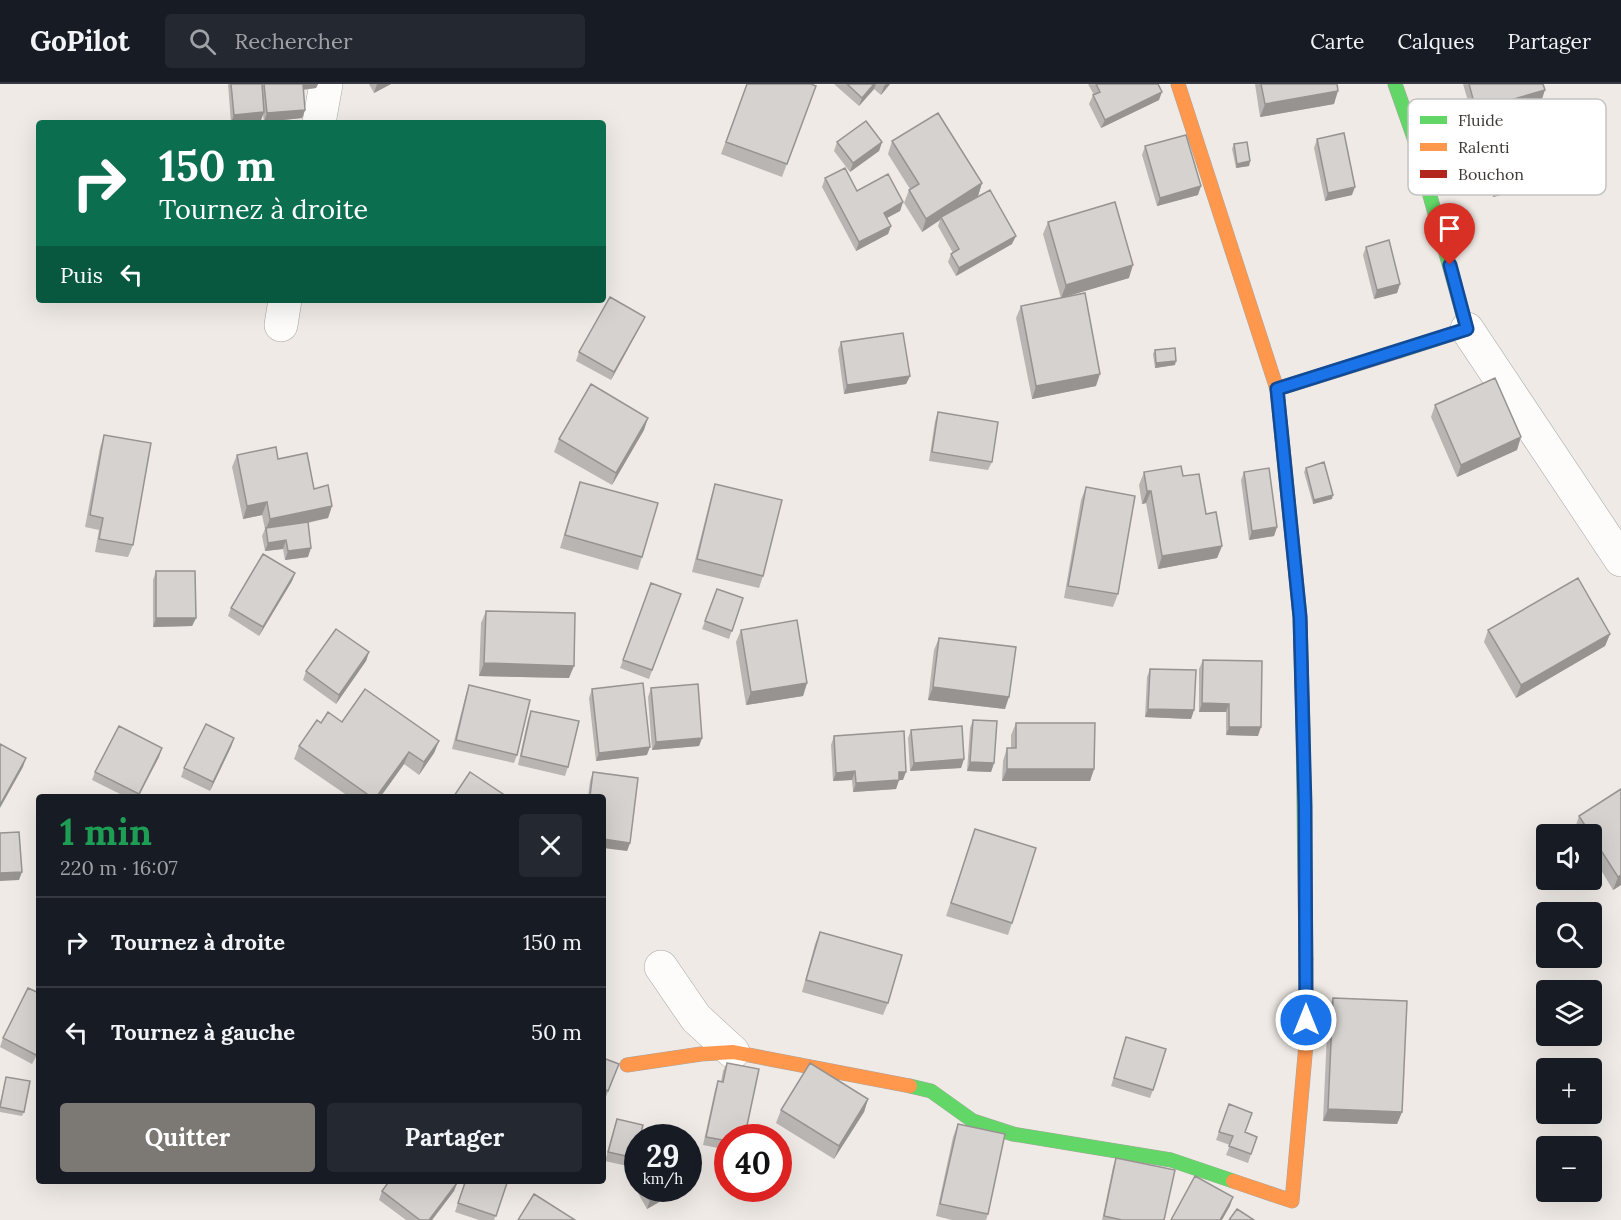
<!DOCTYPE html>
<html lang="fr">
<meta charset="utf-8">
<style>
body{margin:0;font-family:Lora,serif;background:#242831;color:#f1f3f6;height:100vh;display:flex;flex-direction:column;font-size:22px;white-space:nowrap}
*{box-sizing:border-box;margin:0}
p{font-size:20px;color:#9ea1a6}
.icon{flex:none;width:33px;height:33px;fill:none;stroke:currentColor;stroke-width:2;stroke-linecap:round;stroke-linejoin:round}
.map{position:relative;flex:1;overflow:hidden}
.drawer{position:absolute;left:36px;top:710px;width:570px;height:390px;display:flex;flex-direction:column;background:#171b24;border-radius:6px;box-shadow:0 6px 24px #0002}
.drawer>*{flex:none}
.hud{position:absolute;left:36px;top:36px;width:570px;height:183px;border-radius:6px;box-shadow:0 6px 24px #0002;background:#0b6e4f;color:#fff;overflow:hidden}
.buttons{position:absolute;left:1536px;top:740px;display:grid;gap:12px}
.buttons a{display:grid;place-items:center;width:66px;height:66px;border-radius:6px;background:#171b24;box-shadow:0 6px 24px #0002;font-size:30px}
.speed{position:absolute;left:624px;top:1040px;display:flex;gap:12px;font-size:30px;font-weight:700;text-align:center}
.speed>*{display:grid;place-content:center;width:78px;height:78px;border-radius:50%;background:#171b24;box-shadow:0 6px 24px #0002;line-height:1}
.speed small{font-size:15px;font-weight:400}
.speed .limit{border:9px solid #d22;background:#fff;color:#111}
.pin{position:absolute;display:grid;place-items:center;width:51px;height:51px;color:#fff;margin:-62px -26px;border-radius:50% 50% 50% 0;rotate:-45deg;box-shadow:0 0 6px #0007}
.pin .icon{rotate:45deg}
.me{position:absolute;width:66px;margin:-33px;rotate:0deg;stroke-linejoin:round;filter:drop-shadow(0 0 4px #0008)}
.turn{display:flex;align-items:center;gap:21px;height:126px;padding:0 24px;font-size:27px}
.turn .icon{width:78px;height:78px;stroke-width:2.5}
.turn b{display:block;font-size:42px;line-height:51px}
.then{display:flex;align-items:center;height:57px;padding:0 24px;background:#0003;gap:12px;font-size:22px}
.round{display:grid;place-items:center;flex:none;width:63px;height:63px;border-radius:6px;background:#242831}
.headline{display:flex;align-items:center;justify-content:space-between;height:102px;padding:0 24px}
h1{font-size:36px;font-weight:700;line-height:45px;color:#1e9e55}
.button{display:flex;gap:12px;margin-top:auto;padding:12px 24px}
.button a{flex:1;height:69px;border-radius:6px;background:#7c7874;color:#fff;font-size:24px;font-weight:700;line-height:69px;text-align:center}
.button a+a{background:#242831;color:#f1f3f6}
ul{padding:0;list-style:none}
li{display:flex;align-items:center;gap:18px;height:90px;padding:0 24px;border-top:2px solid #363941}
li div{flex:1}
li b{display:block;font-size:22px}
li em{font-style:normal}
header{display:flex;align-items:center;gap:36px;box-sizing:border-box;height:84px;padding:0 30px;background:#171b24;border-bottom:2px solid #363941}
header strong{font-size:28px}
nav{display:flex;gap:33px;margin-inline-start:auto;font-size:21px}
.search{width:420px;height:54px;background:#242831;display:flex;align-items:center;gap:15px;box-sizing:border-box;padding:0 21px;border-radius:6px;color:#9ea1a6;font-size:22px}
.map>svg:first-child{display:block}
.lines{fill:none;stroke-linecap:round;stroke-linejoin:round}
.street-casing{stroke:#a9a5a1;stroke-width:34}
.fast-casing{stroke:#a9a5a1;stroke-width:15}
.slow-casing{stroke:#a9a5a1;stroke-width:15}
.jam-casing{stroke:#a9a5a1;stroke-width:15}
.street{stroke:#fdfcfb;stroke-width:33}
.fast{stroke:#63d668;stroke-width:14}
.slow{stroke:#ff974d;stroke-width:14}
.jam{stroke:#b3261e;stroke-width:14}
.wall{fill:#b8b5b2}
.shaded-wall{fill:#969391}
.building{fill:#d6d2cf;stroke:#969391;stroke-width:1.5}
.route-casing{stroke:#114b97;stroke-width:15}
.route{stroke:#1a73e8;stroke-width:10}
.key{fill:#fff;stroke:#c5c4c3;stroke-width:1.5}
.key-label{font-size:16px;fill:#3e3a37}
</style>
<header>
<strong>GoPilot</strong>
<div class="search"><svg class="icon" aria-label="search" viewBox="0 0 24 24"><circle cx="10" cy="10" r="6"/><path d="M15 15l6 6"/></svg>Rechercher</div>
<nav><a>Carte</a><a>Calques</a><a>Partager</a></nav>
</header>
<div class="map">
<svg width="1621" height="1136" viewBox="0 0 1621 1136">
<rect width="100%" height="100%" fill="#efeae5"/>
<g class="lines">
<defs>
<path id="street" d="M319 39 326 0
M281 241 285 216
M1467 245 1621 476
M661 883 696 934 733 968"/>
<path id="fast" d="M1395 0 1414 54 1467 245 1399 267
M1303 645 1306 875
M910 1002 931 1007 973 1037 1013 1050 1171 1076 1233 1097"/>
<path id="slow" d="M1178 0 1277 305 1399 267
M627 981 701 970 733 968 910 1002
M1233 1097 1292 1117 1306 960V875"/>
<path id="jam" d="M1277 305 1300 533 1303 645"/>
</defs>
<!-- street casing -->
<use href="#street" class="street-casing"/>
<!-- fast casing -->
<use href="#fast" class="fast-casing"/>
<!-- slow casing -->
<use href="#slow" class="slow-casing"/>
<!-- jam casing -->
<use href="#jam" class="jam-casing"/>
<!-- street -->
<use href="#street" class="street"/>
<!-- fast -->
<use href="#fast" class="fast"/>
<!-- slow -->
<use href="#slow" class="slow"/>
<!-- jam -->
<use href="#jam" class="jam"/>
</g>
<!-- wall -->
<path class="wall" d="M228 0H318L316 4 303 6 305 26 302 34 264 38 263 30 261 36 231 39Z
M369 0H391L374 9Z
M747 0 816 2 782 93 721 70Z
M834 0H890L881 11 874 5 859 22Z
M1088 0H1158L1159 16 1101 44 1089 20 1093 11H1094Z
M1255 0H1337L1334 20 1260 33Z
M1463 0H1543L1542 15 1473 34Z
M1317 55 1352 111 1325 117 1314 64Z
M1485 56 1560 96 1493 113 1482 64Z
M892 57 982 99 978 112 968 118 1012 160 956 192 948 178 951 170 953 169 938 142 940 136 922 148 904 119 909 106 910 105 888 70Z
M837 58H882L879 67 850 88 834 67Z
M1234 60 1250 77 1249 82 1236 84 1232 65Z
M1145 62 1198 111 1157 122 1142 71Z
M825 94 857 107 903 118 900 127 887 134 891 142 888 150 856 167 822 103Z
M1048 138 1129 194 1061 214 1043 150Z
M1366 163 1400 200 1397 209 1374 215 1363 171Z
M1021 222 1096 302 1032 315 1016 234Z
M645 233 641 241 611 296 576 277 579 268Z
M841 258 910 292 906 300 844 310 838 266Z
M1155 266 1175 281 1155 284 1153 270Z
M1435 321 1517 366 1457 393 1431 333Z
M938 328 992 378 988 386 929 377 935 337Z
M644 346 612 401 554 368 559 355Z
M104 351 133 461 128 473 95 468 99 446 85 443 100 364Z
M237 371 278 375 314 405 332 422 328 434 308 439V473L285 476 283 465 265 467 262 452 265 445 262 431 243 435 232 383Z
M1306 384 1332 415 1313 420 1304 388Z
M1144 388 1183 392 1206 430 1222 462 1217 474 1158 485 1146 419 1142 420 1139 401Z
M1244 388 1277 443 1274 452 1249 456 1241 396Z
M580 398 642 473 638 486 560 464 576 410Z
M715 400 763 492 759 504 692 488 711 413Z
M1086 403 1118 510 1113 523 1064 514 1081 416Z
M156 487 196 534 192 542 153 543V496Z
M295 489 292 497 259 552 228 532 231 524Z
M651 499 677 518 649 595 620 584Z
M717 505 743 514 729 555 702 545Z
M486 527 569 594 479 592 481 539Z
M741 546 807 599 803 612 746 621 736 558Z
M1488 546 1610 550 1605 562 1516 614 1484 558Z
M939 554 1005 625 928 616 934 566Z
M369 568 366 577 336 620 303 596 306 587Z
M1203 576 1258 652 1226 651V628H1199V585Z
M1150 585 1194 626 1191 635 1145 633 1147 593Z
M469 601 517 671 514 679 452 665 466 610Z
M651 604 702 654 699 662 652 666 648 613Z
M592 605 647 671 596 677 589 614Z
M531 627 568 683 565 692 518 681 528 635Z
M973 636 994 679 991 688 967 687 970 644Z
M321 639 439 657 434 669 419 691 404 680 381 712H348L294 675 299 662Z
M1016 639 1094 685 1090 697H1002L1003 677 1007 664H1011V651Z
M911 646 964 675 961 684 910 687 908 654Z
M834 652 903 696H899L896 705 853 708 852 696 833 697 831 661Z
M234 654 231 663 210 707 181 693 184 684Z
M159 673 139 712H124L92 696 95 688Z
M593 688 630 759 627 767 603 712H588L590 697Z
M1621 705V801L1613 806 1592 771V750H1578L1575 744 1579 732Z
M975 745 1012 839 1008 851 946 832Z
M820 848 888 919 883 931 802 908 815 860Z
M1333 914 1402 1028 1397 1040 1323 1037 1328 927Z
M1126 953 1153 1006 1150 1014 1111 1002Z
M3 954 39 967 32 980 0 963Z
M603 974 619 980 605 1015H603Z
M727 979 759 985 744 1053H728V1066L703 1061 715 1006 718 997 721 998 723 987Z
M6 993 24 1028 22 1032 0 1028V1019Z
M868 1015 864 1028 834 1075 776 1039 781 1026Z
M1229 1020 1245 1048 1257 1053 1248 1079 1226 1071 1230 1061 1216 1056Z
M617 1035 635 1074 632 1083 605 1077Z
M958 1040 988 1130 986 1136H952L936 1132 953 1053Z
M1116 1074 1164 1136H1102L1113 1083Z
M638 1084V1104H681L680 1106 647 1125 630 1095 633 1087Z
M465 1096H508L494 1136H479L455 1128Z
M457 1099 454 1107 432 1136H406L379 1116 382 1107Z"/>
<!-- shaded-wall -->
<path class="shaded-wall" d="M302 0H318L316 4 299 6Z
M377 0H391L374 9Z
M874 0H876L874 5 859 22 862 14Z
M886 0H890L881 11 884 2Z
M1545 6 1542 15 1473 34 1476 26Z
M1338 7 1334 20 1260 33 1265 20Z
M1162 8 1159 16 1101 44 1105 36Z
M305 26 302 34 264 38 267 29Z
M264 28 261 36 231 39 234 31Z
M882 58 879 67 850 88 853 79Z
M1250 77 1249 82 1236 84 1237 80Z
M1563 88 1560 96 1493 113 1497 104Z
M982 99 978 112 942 135 941 133 940 136 922 148 926 135Z
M1201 102 1198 111 1157 122 1160 114Z
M1355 103 1352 111 1325 117 1328 109Z
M903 118 900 127 881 137 884 129Z
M891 142 888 150 856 167 859 158Z
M1016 152 1012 160 956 192 959 184Z
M1133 181 1129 194 1061 214 1066 201Z
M1400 200 1397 209 1374 215 1377 206Z
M645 233 641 241 611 296 614 288Z
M1176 277 1175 281 1155 284 1156 279Z
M1100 290 1096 302 1032 315 1036 302Z
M910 292 906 300 844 310 847 301Z
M648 334 644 346 612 401 616 389Z
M1521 353 1517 366 1457 393 1461 381Z
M1147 407H1151L1146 419 1142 420Z
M1333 411 1332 415 1313 420 1314 416Z
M267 418 262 431 243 435 247 422Z
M332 422 328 434 265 447 270 435Z
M1277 443 1274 452 1249 456 1252 447Z
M286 456 283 465 265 467 268 459Z
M1222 462 1217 474 1158 485 1162 472Z
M311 464 308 473 285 476 288 467Z
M295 489 292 497 259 552 263 543Z
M156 534H196L192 542 153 543Z
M1610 550 1605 562 1516 614 1521 601Z
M369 568 366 577 336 620 339 611Z
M484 579 574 582 569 594 479 592Z
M807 599 803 612 746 621 751 608Z
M933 603 1009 613 1005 625 928 616Z
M1202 619 1229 620 1226 628H1199Z
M1148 625 1194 626 1191 635 1145 633Z
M1229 643H1261L1258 652 1226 651Z
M234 654 231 663 210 707 213 698Z
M702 654 699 662 652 666 656 658Z
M439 657 434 669 419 691 424 678Z
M650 663 647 671 596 677 599 669Z
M162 664 159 673 138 712Z
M409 668 404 680 381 712H377Z
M26 674 23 683 0 724V721Z
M964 675 961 684 910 687 914 679Z
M970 678 994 679 991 688 967 687Z
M1007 685H1094L1090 697H1002Z
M855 687 852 696 833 697 836 689Z
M899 688H906L903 696H899L896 705 853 708 856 699Z
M603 755 630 759 627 767 603 764Z
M22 788 19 796 0 797V789Z
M1621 791V801L1613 806 1618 793Z
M868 1015 864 1028 834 1075 839 1062Z
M1328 1025 1402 1028 1397 1040 1323 1037Z
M457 1099 454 1107 432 1136H429Z
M672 1104H681L680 1106 647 1125 650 1116Z
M1233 1113 1230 1122 1222 1136H1220Z"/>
<!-- building -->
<path class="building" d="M231 0H262L264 28 234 31Z
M264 0H303L305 26 267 29Z
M747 0H811L816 2 787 80 726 58Z
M847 0H874L862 14Z
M1096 0H1158L1162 8 1105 36 1093 11 1100 8Z
M1261 0H1337L1338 7 1265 20Z
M1469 0H1543L1545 6 1476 26Z
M938 29 982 99 926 135 909 106 919 100 892 57Z
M866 37 882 58 853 79 837 58Z
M1344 49 1355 103 1328 109 1317 55Z
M1186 51 1201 102 1160 114 1145 62Z
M1247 58 1250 77 1237 80 1234 60Z
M845 84 857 107 888 90 903 118 884 129 891 142 859 158 825 94Z
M990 106 1016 152 959 184 951 170 959 165 941 133Z
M1115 118 1133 181 1066 201 1048 138Z
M1389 156 1400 200 1377 206 1366 163Z
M1085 209 1100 290 1036 302 1021 222Z
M610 213 645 233 614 288 579 268Z
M903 249 910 292 847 301 841 258Z
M1175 264 1176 277 1156 279 1155 266Z
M1495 294 1521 353 1461 381 1435 321Z
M591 300 648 334 616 389 559 355Z
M938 328 998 338 992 378 932 368Z
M104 351 151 359 133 461 99 455 103 434 90 431Z
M276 363 278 375 307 369 314 405 328 401 332 422 270 435 267 418 247 422 237 371Z
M1324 378 1333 411 1314 416 1306 384Z
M1181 382 1183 392 1199 390 1206 430 1216 428 1222 462 1162 472 1151 407H1147L1144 388Z
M1269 384 1277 443 1252 447 1244 388Z
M580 398 658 419 642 473 565 451Z
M715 400 782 416 763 492 697 475Z
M1086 403 1135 412 1118 510 1068 502Z
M308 438 311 464 288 467 286 456 268 459 266 444Z
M263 470 295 489 263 543 231 524Z
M156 487H195L196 534H156Z
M1578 494 1610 550 1521 601 1488 546Z
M651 499 681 510 652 586 623 576Z
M717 505 743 514 732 547 705 537Z
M486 527 575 529 574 582 484 579Z
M797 536 807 599 751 608 741 546Z
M336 545 369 568 339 611 306 587Z
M939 554 1016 563 1009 613 933 603Z
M1203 576 1262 577 1261 643H1229V620L1202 619Z
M1150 585 1196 586 1194 626 1148 625Z
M643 599 650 663 599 669 592 605Z
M698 600 702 654 656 658 651 604Z
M469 601 530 616 517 671 456 656Z
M365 605 439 657 424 678 409 668 377 712H370L299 662 317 636 321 639 328 628 342 638Z
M531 627 579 637 568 683 521 672Z
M973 636 997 637 994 679 970 678Z
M1016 639H1095L1094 685H1007V664H1016Z
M206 640 234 654 213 698 184 684Z
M119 642 162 664 139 710 95 688Z
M962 642 964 675 914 679 911 646Z
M904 647 906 688H899V696L856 699 855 687 836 689 834 652Z
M0 660 26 674 0 721Z
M470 688 506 712H454Z
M593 688 638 694 630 759 603 755V712H590Z
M1621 705V791L1618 793 1579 732Z
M975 745 1036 764 1012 839 951 819Z
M19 748 22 788 0 789V749Z
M820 848 902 871 888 919 806 896Z
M28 904 39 909V964L36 971 3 954Z
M1333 914 1407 917 1402 1028 1328 1025Z
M1126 953 1166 965 1153 1006 1114 994Z
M603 974 619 980 608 1007 604 1005 603 1007Z
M727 979 759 985 745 1051 735 1049 734 1053H728V1057L706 1053 718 997 723 998Z
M810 979 868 1015 839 1062 781 1026Z
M6 993 30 997 24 1028 0 1023Z
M1229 1020 1252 1029 1245 1048 1257 1053 1251 1070 1229 1062 1233 1052 1219 1048Z
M617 1035 643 1041 640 1053H638V1065L635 1074 608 1068Z
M958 1040 1005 1050 988 1130 940 1120Z
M1116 1074 1175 1086 1164 1136H1122L1104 1132Z
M638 1084V1094L633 1087Z
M1195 1092 1233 1113 1220 1136H1171Z
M390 1096H454L457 1099 429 1136H420L382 1107Z
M466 1096H508L496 1132 458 1119Z
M643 1104H672L650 1116Z
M534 1110 575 1136H518Z
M1237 1125 1254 1136H1229Z"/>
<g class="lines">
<defs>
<path id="route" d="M1306 936 1305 722 1300 533 1277 305 1467 245 1450 181"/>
</defs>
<!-- route casing -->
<use href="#route" class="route-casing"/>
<!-- route -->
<use href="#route" class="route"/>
</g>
<!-- legend -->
<rect x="1408" y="15" width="198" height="96" rx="9" class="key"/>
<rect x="1420" y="32" width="27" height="8" fill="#63d668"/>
<rect x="1420" y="59" width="27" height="8" fill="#ff974d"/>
<rect x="1420" y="86" width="27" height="8" fill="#b3261e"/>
<g class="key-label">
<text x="1458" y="42">Fluide</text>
<text x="1458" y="69">Ralenti</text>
<text x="1458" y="96">Bouchon</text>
</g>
</svg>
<div class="buttons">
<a><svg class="icon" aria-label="sound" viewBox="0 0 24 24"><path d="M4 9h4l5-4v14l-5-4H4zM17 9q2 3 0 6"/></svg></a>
<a><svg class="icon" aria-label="search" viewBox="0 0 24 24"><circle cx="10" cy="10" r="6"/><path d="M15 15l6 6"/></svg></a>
<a><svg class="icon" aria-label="layers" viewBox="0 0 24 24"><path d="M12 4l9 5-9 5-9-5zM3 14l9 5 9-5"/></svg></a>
<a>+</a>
<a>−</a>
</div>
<div class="speed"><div>29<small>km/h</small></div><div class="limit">40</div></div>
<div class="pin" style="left:1450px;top:181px;background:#d93025"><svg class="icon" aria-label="arrive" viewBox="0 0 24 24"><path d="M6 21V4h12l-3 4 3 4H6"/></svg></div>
<svg class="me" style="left:1306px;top:936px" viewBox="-20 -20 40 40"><circle r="17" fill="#1a73e8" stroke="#fff" stroke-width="3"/><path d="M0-11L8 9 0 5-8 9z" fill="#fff"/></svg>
<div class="hud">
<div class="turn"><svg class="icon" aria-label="right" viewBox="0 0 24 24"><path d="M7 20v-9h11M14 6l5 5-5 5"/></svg><div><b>150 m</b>Tournez à droite</div></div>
<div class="then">Puis<svg class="icon" aria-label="left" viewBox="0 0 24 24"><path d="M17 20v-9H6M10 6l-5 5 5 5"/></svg></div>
</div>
<section class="drawer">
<div class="headline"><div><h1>1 min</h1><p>220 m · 16:07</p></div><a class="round"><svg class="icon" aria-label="close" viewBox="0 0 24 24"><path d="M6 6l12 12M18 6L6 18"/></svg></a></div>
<ul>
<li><svg class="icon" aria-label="right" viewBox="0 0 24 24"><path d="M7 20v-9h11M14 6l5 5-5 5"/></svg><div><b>Tournez à droite</b></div><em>150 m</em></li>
<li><svg class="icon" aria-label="left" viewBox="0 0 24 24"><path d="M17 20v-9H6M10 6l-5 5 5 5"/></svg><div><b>Tournez à gauche</b></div><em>50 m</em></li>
</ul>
<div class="button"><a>Quitter</a><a>Partager</a></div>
</section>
</div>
